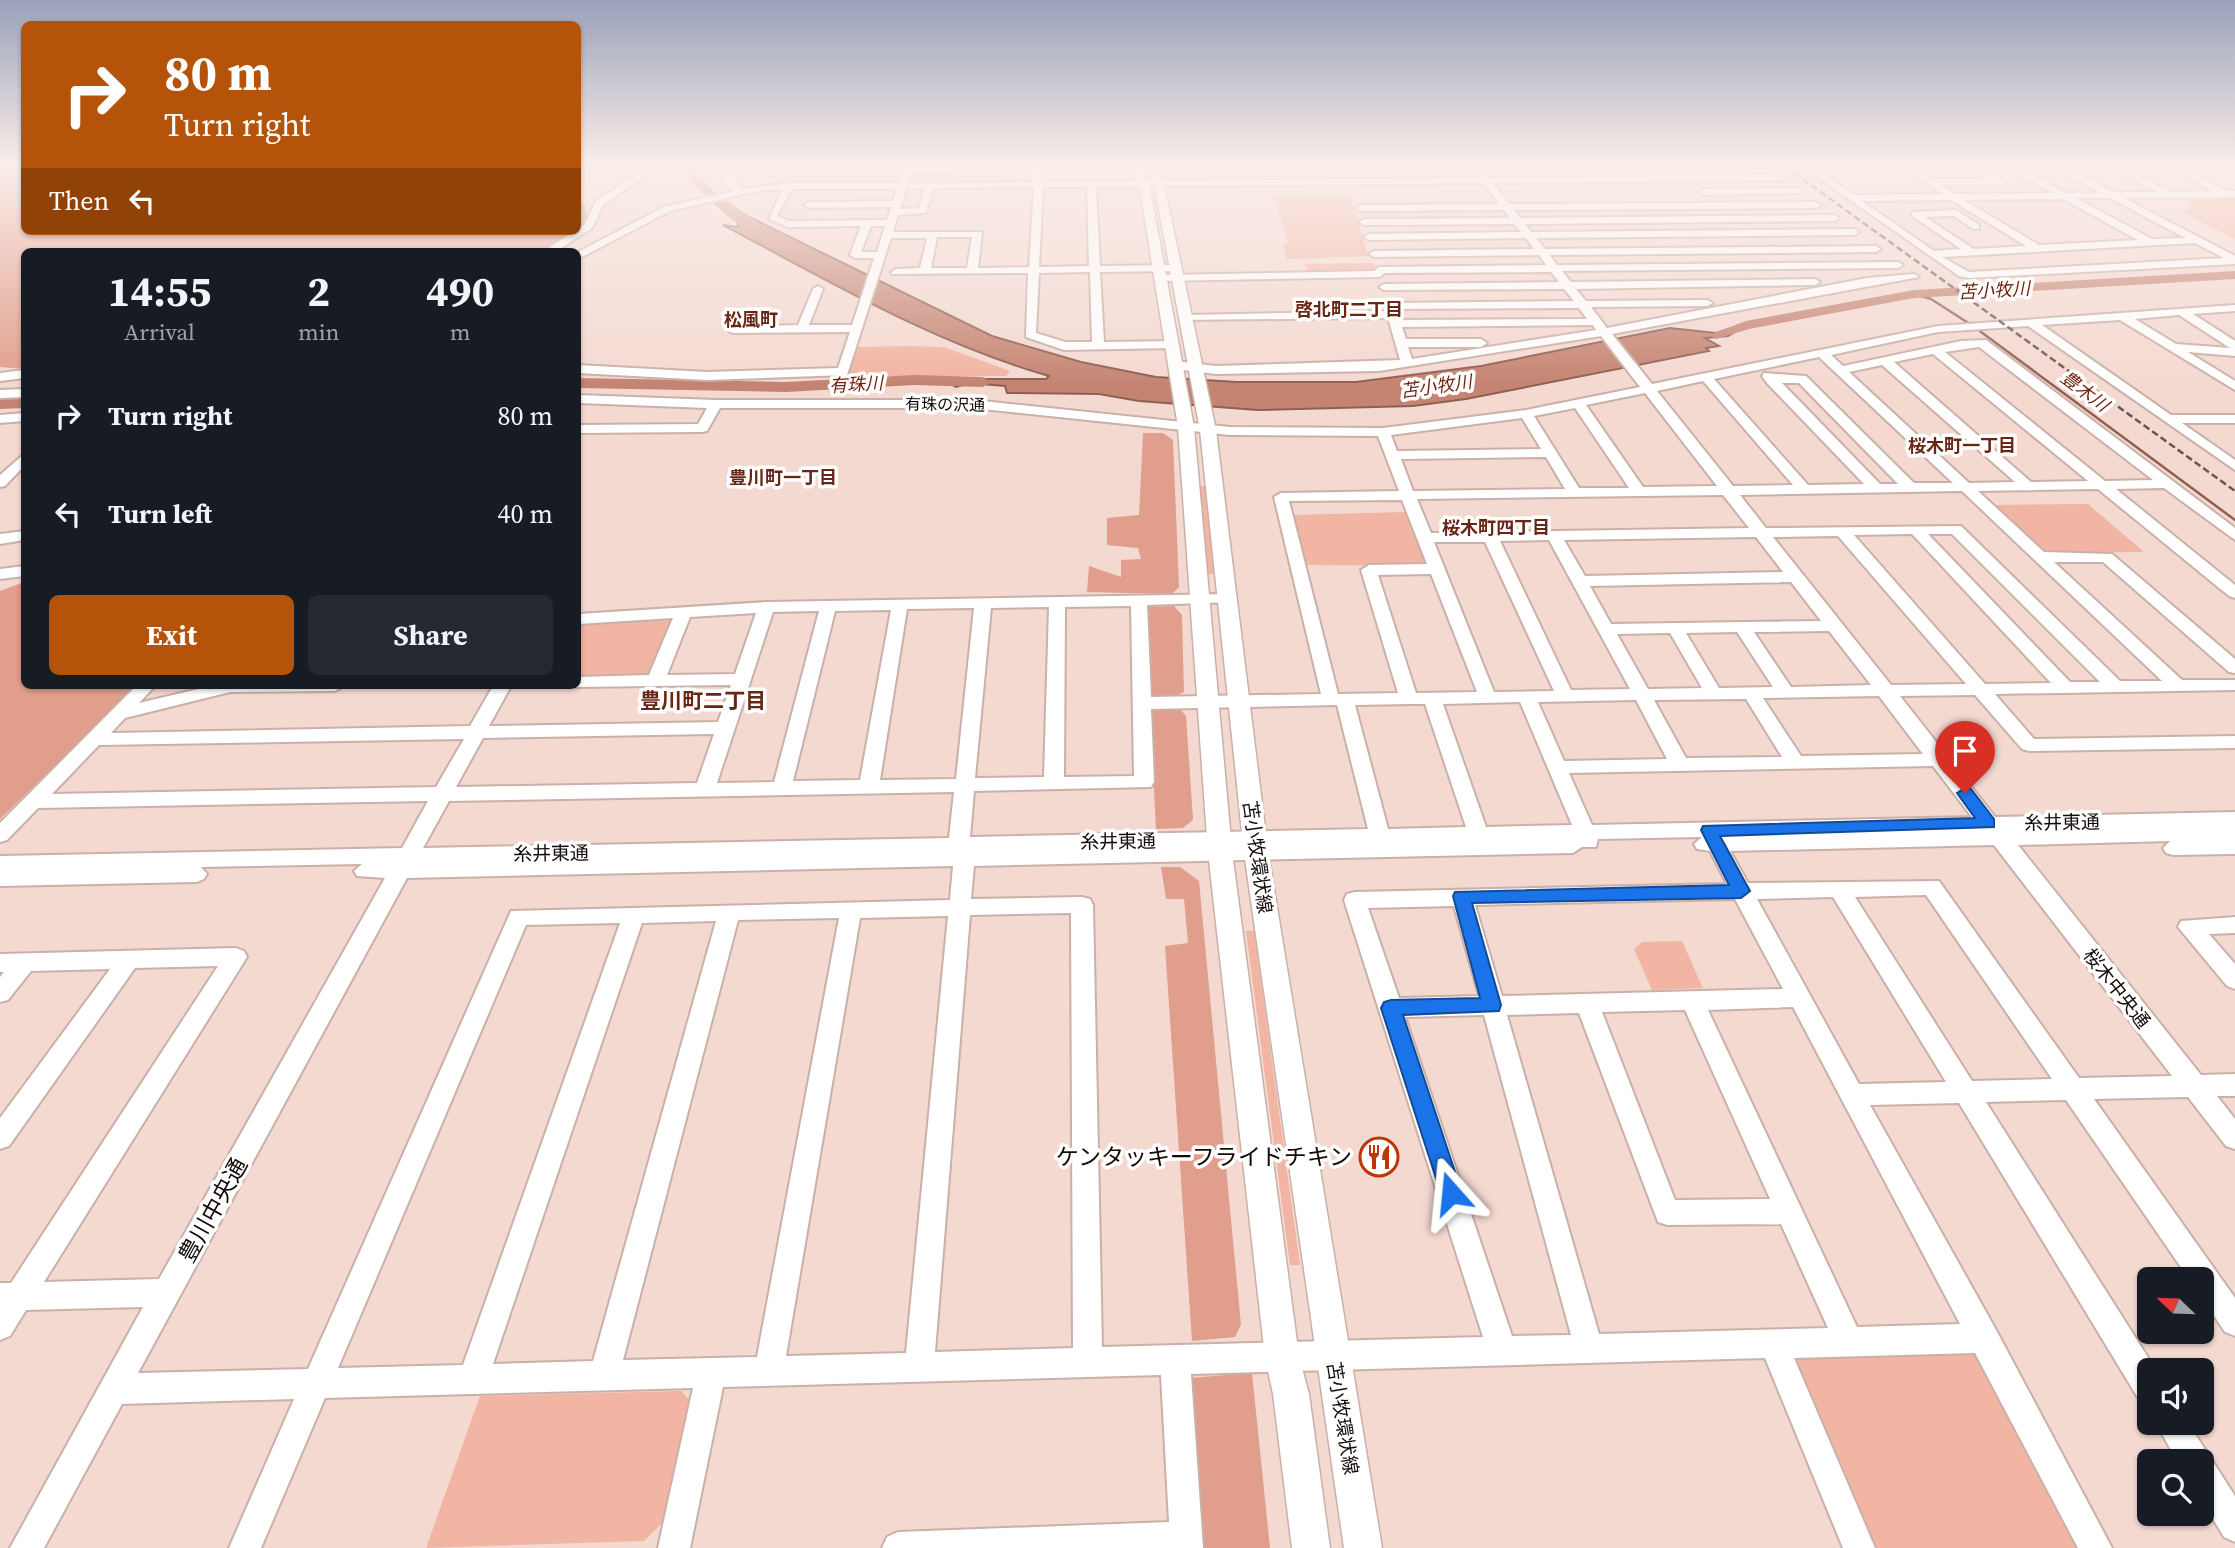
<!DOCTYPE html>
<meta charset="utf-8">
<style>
body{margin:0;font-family:"Source Serif 4","Noto Sans JP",serif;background:#242831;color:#f1f3f6;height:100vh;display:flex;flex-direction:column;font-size:26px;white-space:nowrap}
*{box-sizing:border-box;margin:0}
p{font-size:23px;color:#9ea1a6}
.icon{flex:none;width:38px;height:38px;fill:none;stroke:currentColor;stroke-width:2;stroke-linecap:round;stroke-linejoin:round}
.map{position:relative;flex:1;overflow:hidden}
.panel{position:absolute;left:21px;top:248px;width:560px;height:441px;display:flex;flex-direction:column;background:#171b24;border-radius:10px;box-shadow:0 2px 5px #0004}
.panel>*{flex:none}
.hud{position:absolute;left:21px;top:21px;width:560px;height:214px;border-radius:10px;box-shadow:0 2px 5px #0004;background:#b45309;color:#fff;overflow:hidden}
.needle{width:46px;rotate:293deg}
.tools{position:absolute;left:2137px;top:1267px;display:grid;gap:14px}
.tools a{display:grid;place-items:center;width:77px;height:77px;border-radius:10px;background:#171b24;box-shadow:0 2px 5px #0004;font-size:35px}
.pin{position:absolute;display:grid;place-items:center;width:60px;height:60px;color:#fff;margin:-72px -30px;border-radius:50% 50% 50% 0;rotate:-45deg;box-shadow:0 0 7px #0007}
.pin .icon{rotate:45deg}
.me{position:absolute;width:77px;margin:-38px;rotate:342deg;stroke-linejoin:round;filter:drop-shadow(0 0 5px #0008)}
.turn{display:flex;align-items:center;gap:24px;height:147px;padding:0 28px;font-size:32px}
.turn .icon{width:91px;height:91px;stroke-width:2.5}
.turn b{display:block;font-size:49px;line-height:60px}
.then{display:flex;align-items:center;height:66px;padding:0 28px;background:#0003;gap:14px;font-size:26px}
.eta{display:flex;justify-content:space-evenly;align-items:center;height:119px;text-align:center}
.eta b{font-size:42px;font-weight:700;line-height:49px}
.action{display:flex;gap:14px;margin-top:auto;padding:14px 28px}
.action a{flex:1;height:80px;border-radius:10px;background:#b45309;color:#fff;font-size:28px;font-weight:700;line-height:80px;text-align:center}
.action a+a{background:#242831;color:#f1f3f6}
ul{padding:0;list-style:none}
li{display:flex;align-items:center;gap:21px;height:98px;padding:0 28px}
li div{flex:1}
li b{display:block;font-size:26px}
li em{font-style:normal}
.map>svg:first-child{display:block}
.green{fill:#f2b4a3}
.forest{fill:#e19e8c}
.water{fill:#c58472;stroke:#8f5f52;stroke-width:2}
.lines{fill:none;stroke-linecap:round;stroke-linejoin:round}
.stream{stroke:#8f5f52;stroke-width:2.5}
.river{fill:#c58472;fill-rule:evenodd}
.minor-casing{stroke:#c9b0a8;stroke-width:4}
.major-casing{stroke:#c9b0a8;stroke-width:3}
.minor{fill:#fff;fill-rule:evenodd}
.major{fill:#fff;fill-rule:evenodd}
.rail{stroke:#655652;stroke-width:2.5;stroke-dasharray:7 3.5;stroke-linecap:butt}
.route{fill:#1a73e8;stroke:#114b97;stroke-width:2}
.labels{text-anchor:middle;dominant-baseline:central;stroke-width:7;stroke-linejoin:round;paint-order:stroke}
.far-street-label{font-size:16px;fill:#120a08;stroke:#fff}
.far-water-label{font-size:18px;font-style:italic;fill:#6e1f08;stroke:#fff}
.far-neighbourhood-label{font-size:18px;font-weight:bold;fill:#692615;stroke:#fff}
.street-label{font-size:19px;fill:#120a08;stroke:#fff}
.neighbourhood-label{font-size:21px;font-weight:bold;fill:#692615;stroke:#fff}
.near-poi-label{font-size:23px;fill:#120a08;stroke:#fff;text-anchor:end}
.near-street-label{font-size:23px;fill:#120a08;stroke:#fff}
</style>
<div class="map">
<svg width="2235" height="1548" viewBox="0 0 2235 1548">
<rect width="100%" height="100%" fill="#f4d9d1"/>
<!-- green -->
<path class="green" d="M911 171H963L959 183H908Z
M1343 194 1351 196 1368 256 1287 259 1283 245 1288 242 1273 195Z
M2185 198H2235V239L2178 210H2190Z
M1374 263 1376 271 1308 273 1305 264Z
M908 346 944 347 1010 371 1006 376H847L858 347Z
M1198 486H1206L1215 574H1206Z
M2088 504 2144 552 2040 553 1991 505Z
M1406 512 1429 561 1424 566 1305 565 1291 515Z
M675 619 652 674 578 678V624Z
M1246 931H1254L1300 1265H1290Z
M1682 941 1703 988 1652 990 1634 949 1642 942Z
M1981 1351 2087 1548H1875L1794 1359Z
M681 1391 690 1400 663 1522 644 1541 426 1548 480 1396Z"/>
<!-- forest -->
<path class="forest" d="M0 167H24V231H578V199L586 206 588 223 581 230 545 252H24V369L0 367Z
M1143 433H1163L1173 440 1179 587 1172 594 1087 592 1089 566 1121 577V560L1141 559 1138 548 1107 545V518L1139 515Z
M24 582V686H138L0 819V591Z
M1174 606 1182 615 1184 692 1171 698H1152L1148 607Z
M1150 709 1181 710 1186 716 1193 820 1183 828 1156 829Z
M1161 867H1180L1199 881 1241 1325 1235 1337 1192 1341 1165 946 1188 943 1184 899H1166Z
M1252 1373 1270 1548H1202L1189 1378Z"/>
<!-- water -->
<path class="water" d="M737 211 992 336 1081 362 1156 377 1237 382H1356L1481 366 1670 328 1716 333 1744 324 1746 326 1728 336 1705 338 1719 346 1706 348 1709 351 1466 399 1413 406 1258 410 1139 401 1099 394 1007 393 1005 386 970 383 956 387 949 383 951 379H1046L1049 376C933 343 829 281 723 225L738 227Z"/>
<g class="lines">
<!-- stream -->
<path class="stream" d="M1914 294 1931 299 1973 326 2235 520"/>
<!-- river -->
<path class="river" d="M681 167H693L716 194 770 230V236C745 240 695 187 681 167Z
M2235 271V279L1914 298 1749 329 1716 339 1709 335 1746 321 1914 290Z
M914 375 983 377 991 382 983 387 914 385 786 392 578 388V378L786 382Z
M24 398V408L0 409V399Z"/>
<defs>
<path id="minor" d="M648 167H658L603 205 592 228 555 252H543L585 224 596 201Z
M741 167H751L733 180 743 189 789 183H899L905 167H966L970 170 911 174 908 183 1034 182 1030 167H1038L1043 182 1479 178 1471 167H1480L1488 178 1780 175 1783 180 1493 183 1509 204 1816 202 1821 205 1816 208 1514 210 1520 218 1834 215 1839 218 1834 221 1525 224 1531 232 1854 229 1859 232 1854 235 1536 238 1545 249 1876 246 1881 249 1876 252 1550 255 1557 265 1898 262 1903 265 1898 268 1562 271 1571 282 1815 279 1820 282 1815 285 1576 289 1586 301 1707 300 1713 303 1707 306 1591 307 1607 328 1867 278 1914 274 1919 277 1612 334 1652 384 1938 326 2235 305V311L2193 314 2235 341V356L2188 352 2235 381V390L2120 320 2042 325 2171 415H2235V423H2182L2235 460V470L2028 326 1938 332 1831 355 1843 366 1961 341 1986 340 2235 528V540L2164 488 2116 489 2235 585V598L2229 596 2098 489 1978 491 2044 552 2112 554 2235 659V673L2229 672 2103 562H2054L2182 680H2235V690L1995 694 2034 739 2235 736V748L2029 751 2022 749 1975 695 1900 696 1995 817 2235 812V854L2173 855 2166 853 2163 848 2170 841 2018 845 2201 1075 2235 1074V1096H2217L2235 1119V1149L2226 1146 2188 1097 2094 1099 2235 1298V1336L2225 1332 2202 1298V1279H2189L2066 1100 1986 1102 2156 1370H2149V1402L2138 1398 1959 1103 1870 1105 1995 1328 2112 1548H2078L1975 1353 1794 1358 1875 1548H1843L1765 1358 1191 1374 1203 1548H882L887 1537 898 1532 1169 1522 1161 1375 723 1387 690 1548H658L693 1388 325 1398 261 1548H229L294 1399 122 1404 44 1548H10L143 1307 26 1310 10 1336 0 1340V1283H11L218 966 135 968 9 1146 0 1149V1118L110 969 31 971 8 1000 0 1002V977L4 972H0V954L236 948 244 951 247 957 44 1282 159 1279 385 878 357 876 354 871 362 864 201 867 207 874 204 879 197 882 0 886V856L402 848 428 801 38 808 7 840 0 842V823L136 686H155L139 703 211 686H344L335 691 230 692 125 718 111 733 470 726 493 686H511L489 726 718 722 731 685 578 687 572 686H578V677L649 675 673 618 578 624V614L766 602 1227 594 1235 599 1233 602 1147 605 1151 697 1321 694 1274 497 1281 493 1399 491 1378 436 1230 435 973 408H720L707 431 702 432 578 433V425L698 424 707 408 578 403V395L716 400H973L1230 427 1383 428 1526 410 1640 387 1601 336 1379 371 1216 374 1175 369 1169 365 1175 361 1216 366 1400 360 1388 318 1181 320V316L1185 315 1392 311 1396 312 1400 320 1587 319 1579 308 1390 309 1384 306 1390 303 1574 301 1564 289 1384 290 1379 287 1384 284 1559 282 1551 272 1385 273 1380 277 1161 281 1156 278 1161 275 1374 271 1379 267 1546 265 1539 255 1374 257 1369 254 1374 251 1534 249 1526 238 1369 240 1364 237 1369 234 1521 232 1514 224 1364 225 1359 222 1364 219 1510 218 1504 210 1361 211 1356 208 1361 205 1499 204 1483 183 1096 187 1100 266 1175 265 1180 268 1175 271 1100 272 1104 342 1176 341V347L1172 348 1064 350 1026 337 1028 273 892 274 891 272 896 269 920 268 927 238H891L847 375 707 380 578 373V365L707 372 838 368 850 332 733 333 727 330 733 327 798 325 813 289 818 286 823 289 809 325H852L874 258H855L850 255 861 226 788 227 769 219 782 190H762L670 211 578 259V252L664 207 734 191 722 180ZM1034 187 1029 267 978 268 982 232H893L898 215 926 213 934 188ZM1043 187H1087L1089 266 1039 267ZM907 188H925L919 208 900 209ZM792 189H897L893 201 809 202 804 205 809 208 891 207 887 220 789 221 777 216ZM871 226H885L877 252H861ZM937 237H972L967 268H931ZM1090 272 1092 342H1065L1036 333 1039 273ZM2179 315 2230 348 2176 344 2135 319ZM1593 325 1596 330 1412 359 1408 347H1481L1487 343 1481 339H1406L1402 327ZM1979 347 2153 480 2105 481 1945 352ZM1933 354 2088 481 2031 482 1894 362ZM1819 357 1836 373 1953 483H1914L1806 376 1764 373 1762 376 1767 383 1864 484 1808 485 1714 379ZM1882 365 2015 482 1969 483 1849 372ZM1703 381 1793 485 1733 486 1657 391ZM1782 383H1799L1898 484H1880ZM1645 393 1717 486 1643 487 1586 405ZM1575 408 1629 488H1579L1534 416ZM1522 418 1541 449 1397 451 1391 435ZM1546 457 1565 489 1413 491 1401 459ZM1962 491 2162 681H2120L1961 526 1766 528 1740 495ZM1723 495 1749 528 1431 533 1417 499ZM1402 500 1427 564 1369 565 1361 570 1398 693 1338 694 1289 501ZM1912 534 2051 683 1985 684 1854 535ZM1928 534H1952L2100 682H2070ZM1838 536 1966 684 1891 685 1773 537ZM1756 537 1783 572 1585 576 1564 540ZM1549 540 1630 689 1571 690 1500 541ZM1434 542H1485L1554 691 1494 692ZM1431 574 1477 692 1416 693 1378 575ZM1791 582 1821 621 1611 624 1590 586ZM1131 606 1134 776 1064 777 1065 607ZM1049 607 1044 777 975 778 991 608ZM974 608 956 779 880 780 907 609ZM891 610 860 780 793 781 835 611ZM819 611 774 782 717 783 773 612ZM756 613 735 674 667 675 690 617ZM1829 631 1871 685 1791 687 1754 632ZM1737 632 1773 687 1719 688 1686 633ZM1670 633 1702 688 1648 689 1617 634ZM1879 696 1923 754 1801 756 1763 698ZM1746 699 1782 757 1686 758 1654 700ZM1636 700 1667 759 1564 761 1538 702ZM1520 702 1572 825 1486 827 1443 704ZM1411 704H1425L1466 827 1388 829 1355 705ZM1337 705 1368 829 970 837 974 791 1151 787 1154 782 1151 709ZM714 734 697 783 456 787 483 738ZM464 739 436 787 52 794 99 745ZM1933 766 1972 817 1592 825 1569 773ZM954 792 949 838 423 848 449 801ZM1702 837 1694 844 1697 849 1710 851 1727 884 1355 892 1347 894 1344 900 1483 1337 1102 1347 1093 905 1090 899 1082 897 971 899 974 866 1573 853 1582 847H1596L1598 839ZM1994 845 2172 1076 2079 1078 1939 881 1748 883 1730 851ZM953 866 950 900 511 911 308 1369 138 1373 407 878ZM1926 895 2052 1079 1972 1081 1855 897ZM1833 897 1946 1082 1859 1084 1757 899ZM1735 899 1783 989 1502 996 1475 905ZM1454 906 1479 996 1399 998 1368 908ZM1071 913 1073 1348 935 1352 970 915ZM948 916 906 1353 786 1356 860 918ZM839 918 757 1357 623 1360 738 920ZM716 921 593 1361 493 1364 642 923ZM620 923 463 1365 338 1368 526 925ZM1793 1007 1960 1324 1857 1327 1708 1010ZM1685 1010 1770 1199 1675 1200 1602 1012ZM1579 1013 1658 1222 1667 1225 1781 1224 1828 1328 1599 1334 1507 1015ZM1484 1015 1571 1335 1512 1336 1405 1017Z
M1237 167H1277L1273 170Z
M1803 167H1813L1854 195 1943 194 1901 167H2019L2066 193H2100L2054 167H2065L2114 192H2158L2111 167H2122L2171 192 2212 191 2172 167C2196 167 2211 191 2235 191V197L2124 198 2235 256V264L1969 278 1959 276ZM1974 170 1990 179H1931L1917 171ZM1986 170H2010L2053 193 1955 194 1940 185 2004 184V180ZM2076 198H2110L2185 238 2152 239ZM2063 199 2138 240 2039 245 1964 200ZM1951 200 2026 246 1974 249 1925 217 1954 216 1973 229H1979V225L1956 210 1912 212V216L1961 249 1934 251 1862 201ZM2195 243 2224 258 1969 272 1942 257Z
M2227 167H2235V172Z
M1798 188 1801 193 1704 195 1699 192 1704 189Z
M24 370V378L0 381V373Z
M24 389V397L0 398V390Z
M24 413V421L0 423V415Z
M24 454V466L5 486 0 487V475Z
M24 531V540L0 544V534Z
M24 566V576L0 579V569Z
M2235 917V933L2209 934 2235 964V989L2227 986 2178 927 2181 921Z
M2156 1423H2188L2235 1496V1542L2224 1537 2202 1501V1461H2177Z"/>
<path id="major" d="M1131 167H1141L1150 189 1194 427 1232 852 1299 1357 1309 1394 1330 1548H1292L1273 1394 1265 1357 1208 852 1178 427 1140 189Z
M1147 167H1157L1165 189 1216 430 1268 852 1382 1548H1344L1244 852 1200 430 1155 189Z"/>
</defs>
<!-- minor casing -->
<use href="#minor" class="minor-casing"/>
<!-- major casing -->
<use href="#major" class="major-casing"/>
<!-- minor -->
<use href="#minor" class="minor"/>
<!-- major -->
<use href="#major" class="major"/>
<!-- rail -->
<path class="rail" d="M1786 167 2235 491"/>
</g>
<!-- sky -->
<linearGradient id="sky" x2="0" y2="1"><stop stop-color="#9aa1b9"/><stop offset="0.43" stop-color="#faeeea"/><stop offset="1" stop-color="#faeeea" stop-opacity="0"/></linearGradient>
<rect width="2235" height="384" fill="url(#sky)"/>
<!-- route -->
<path class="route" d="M1965 788 1971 789 1994 819V827L1720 836 1750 891 1741 898 1472 903 1501 1005 1499 1011 1403 1015 1462 1193 1459 1200 1451 1203 1443 1200 1381 1008 1384 1002 1391 1000 1480 998 1453 896 1455 892 1729 885 1701 830 1703 826 1975 818 1957 793Z"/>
<!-- icons -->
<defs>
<symbol id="restaurant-ring" viewBox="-11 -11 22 22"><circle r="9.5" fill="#fff" stroke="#be3506" stroke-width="1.5"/><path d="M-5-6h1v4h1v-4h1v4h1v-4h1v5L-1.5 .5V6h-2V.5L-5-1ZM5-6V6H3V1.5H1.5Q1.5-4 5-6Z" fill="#be3506"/></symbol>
</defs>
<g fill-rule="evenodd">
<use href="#restaurant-ring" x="1357" y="1135" width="44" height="44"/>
</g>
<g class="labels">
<!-- far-street labels -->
<g class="far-street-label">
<text transform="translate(945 404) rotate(1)">有珠の沢通</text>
</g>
<!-- far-water labels -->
<g class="far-water-label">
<text transform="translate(1994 290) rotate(-3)">苫小牧川</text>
<text transform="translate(856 384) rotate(-3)">有珠川</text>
<text transform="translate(1436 386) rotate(-8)">苫小牧川</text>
<text transform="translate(2085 391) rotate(37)">豊木川</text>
</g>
<!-- far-neighbourhood labels -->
<g class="far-neighbourhood-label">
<text x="1349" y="309">啓北町二丁目</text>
<text x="751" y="319">松風町</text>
<text x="1962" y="445">桜木町一丁目</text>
<text x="783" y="477">豊川町一丁目</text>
<text x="1496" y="527">桜木町四丁目</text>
</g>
<!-- street labels -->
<g class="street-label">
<text transform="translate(2062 822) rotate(-1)">糸井東通</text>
<text transform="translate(1118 841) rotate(-1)">糸井東通</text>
<text transform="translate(551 853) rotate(-1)">糸井東通</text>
<text transform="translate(1258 857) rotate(82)">苫小牧環状線</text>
<text transform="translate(2117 988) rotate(52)">桜木中央通</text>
<text transform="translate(1343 1418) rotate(81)">苫小牧環状線</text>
</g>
<!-- neighbourhood labels -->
<g class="neighbourhood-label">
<text x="703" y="700">豊川町二丁目</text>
</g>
<!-- near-poi labels -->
<g class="near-poi-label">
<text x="1352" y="1157">ケンタッキーフライドチキン</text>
</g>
<!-- near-street labels -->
<g class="near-street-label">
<text transform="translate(213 1210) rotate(-61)">豊川中央通</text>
</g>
</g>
</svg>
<div class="tools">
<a><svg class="needle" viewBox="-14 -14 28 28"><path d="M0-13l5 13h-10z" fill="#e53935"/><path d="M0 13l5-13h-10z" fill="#9ea1a6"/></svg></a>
<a><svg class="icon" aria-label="sound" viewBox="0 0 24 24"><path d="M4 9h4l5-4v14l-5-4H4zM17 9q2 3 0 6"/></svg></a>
<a><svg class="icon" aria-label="search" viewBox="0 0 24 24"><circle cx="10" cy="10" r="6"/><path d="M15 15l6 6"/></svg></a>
</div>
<div class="pin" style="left:1965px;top:793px;background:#d93025"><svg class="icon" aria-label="arrive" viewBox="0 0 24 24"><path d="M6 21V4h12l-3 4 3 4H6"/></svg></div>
<svg class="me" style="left:1451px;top:1193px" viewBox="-20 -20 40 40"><path d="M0-17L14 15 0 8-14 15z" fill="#1a73e8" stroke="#fff" stroke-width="4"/></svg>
<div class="hud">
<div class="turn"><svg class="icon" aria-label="right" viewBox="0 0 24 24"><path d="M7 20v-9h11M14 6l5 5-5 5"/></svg><div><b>80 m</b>Turn right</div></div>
<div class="then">Then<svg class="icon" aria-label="left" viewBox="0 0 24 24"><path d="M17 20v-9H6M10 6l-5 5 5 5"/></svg></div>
</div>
<section class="panel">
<div class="eta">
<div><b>14:55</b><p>Arrival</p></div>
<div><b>2</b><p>min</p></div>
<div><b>490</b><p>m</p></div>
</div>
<ul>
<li><svg class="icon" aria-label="right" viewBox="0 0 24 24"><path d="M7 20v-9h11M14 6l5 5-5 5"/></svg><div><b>Turn right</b></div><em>80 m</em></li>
<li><svg class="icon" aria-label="left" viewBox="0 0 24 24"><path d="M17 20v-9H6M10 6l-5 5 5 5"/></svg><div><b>Turn left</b></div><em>40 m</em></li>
</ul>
<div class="action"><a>Exit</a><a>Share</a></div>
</section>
</div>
